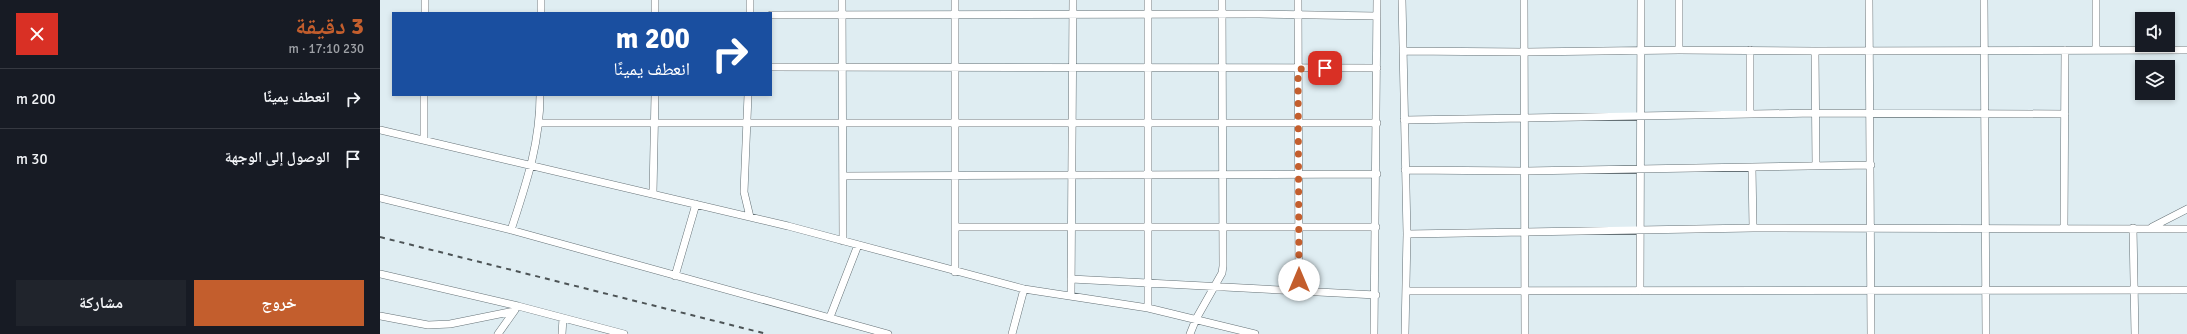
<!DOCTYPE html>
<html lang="ar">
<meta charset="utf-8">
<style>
body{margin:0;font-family:Signika,"Noto Naskh Arabic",sans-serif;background:#20242c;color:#f1f3f6;direction:rtl;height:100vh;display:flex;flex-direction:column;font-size:15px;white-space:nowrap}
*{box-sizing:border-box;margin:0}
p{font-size:13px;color:#9ea1a6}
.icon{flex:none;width:22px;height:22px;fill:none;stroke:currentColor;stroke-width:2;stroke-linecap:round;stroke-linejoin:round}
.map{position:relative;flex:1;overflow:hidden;direction:ltr}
.drawer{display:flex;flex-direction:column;background:#171b24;width:380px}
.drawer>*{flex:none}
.guide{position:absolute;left:12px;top:12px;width:380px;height:84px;border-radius:0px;box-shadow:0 2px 6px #0003;direction:rtl;background:#1a4fa0;color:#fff;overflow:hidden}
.controls{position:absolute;left:1755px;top:12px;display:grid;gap:8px}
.controls a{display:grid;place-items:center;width:40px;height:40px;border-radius:0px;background:#171b24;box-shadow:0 2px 6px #0003;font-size:20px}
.pin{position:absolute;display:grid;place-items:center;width:34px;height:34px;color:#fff;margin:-17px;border-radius:8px;box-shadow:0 2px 6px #0006}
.me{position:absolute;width:44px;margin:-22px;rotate:0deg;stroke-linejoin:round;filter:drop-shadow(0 0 3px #0008)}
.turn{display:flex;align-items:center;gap:14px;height:84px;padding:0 16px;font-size:18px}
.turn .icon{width:52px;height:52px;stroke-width:2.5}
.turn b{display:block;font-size:28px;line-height:34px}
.round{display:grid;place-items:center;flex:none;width:42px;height:42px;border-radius:0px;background:#20242c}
.headline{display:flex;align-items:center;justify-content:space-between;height:68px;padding:0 16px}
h1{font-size:24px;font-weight:800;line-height:30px;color:#c35e2d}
.cta{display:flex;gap:8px;margin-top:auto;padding:8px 16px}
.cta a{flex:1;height:46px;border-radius:0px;background:#c35e2d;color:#fff;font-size:16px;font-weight:800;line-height:46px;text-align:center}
.cta a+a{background:#20242c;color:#f1f3f6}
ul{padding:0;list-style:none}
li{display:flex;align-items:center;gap:12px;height:60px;padding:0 16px;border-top:1px solid #363941}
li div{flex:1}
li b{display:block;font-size:15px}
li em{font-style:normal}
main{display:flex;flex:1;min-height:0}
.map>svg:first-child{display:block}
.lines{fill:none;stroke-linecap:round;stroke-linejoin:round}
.minor-casing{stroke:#657176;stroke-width:8}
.minor{stroke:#fff;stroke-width:7}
.rail{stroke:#4d5456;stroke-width:2;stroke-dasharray:5 5;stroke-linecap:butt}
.route{stroke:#c35e2d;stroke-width:7;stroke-dasharray:0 12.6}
</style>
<main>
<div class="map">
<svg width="1807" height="334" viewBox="0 0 1807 334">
<rect width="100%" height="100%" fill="#dfedf2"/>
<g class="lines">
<defs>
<path id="minor" d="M45 0V13
M161 0V13
M275 0V13
M370 0V13
M462 0 463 241
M575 0V272
M768 0V308
M918 0 919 291
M1022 0 1027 234 1025 334
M1144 0 1145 334
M1489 0 1491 334
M1604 0 1606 334
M391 15 879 14 997 16
M1299 50V0
M1716 50V0
M1023 51 1145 52 1299 50 1435 51 1807 50
M1435 51 1436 166
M391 67 997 68
M368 95 364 192 370 217
M1370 114V50
M1024 120 1435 113 1685 114
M160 123H997
M0 130 408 226 644 289 768 308 875 334
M44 139V95
M1372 167 1373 228
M1025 170 1145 171 1491 165
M463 176 997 174
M273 193 275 95
M0 198 131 230 508 334
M576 227H996
M1772 227 1807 209
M1684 228 1685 50
M1753 228 1755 334
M131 230C146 184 160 144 160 95
M1027 234 1373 228 1807 229
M0 274 138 306 244 334
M295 276 316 204
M691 279 996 295
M1027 291 1807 290
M1260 291 1261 0
M691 296 693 0
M0 316 48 325 70 324 134 311
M450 317 478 245
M118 334 135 310
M182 334 183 318
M632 334 644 289
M810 334 816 319 842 273 843 266 842 0
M994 334 997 0"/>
</defs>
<!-- minor casing -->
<use href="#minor" class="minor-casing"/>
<!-- minor -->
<use href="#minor" class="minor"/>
<!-- rail -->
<path class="rail" d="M0 237 387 334"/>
</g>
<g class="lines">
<!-- route -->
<path class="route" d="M919 280 918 69 945 68"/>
</g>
</svg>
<div class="controls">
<a><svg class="icon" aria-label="sound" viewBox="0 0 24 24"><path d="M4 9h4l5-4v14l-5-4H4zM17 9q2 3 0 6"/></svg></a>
<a><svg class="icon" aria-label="layers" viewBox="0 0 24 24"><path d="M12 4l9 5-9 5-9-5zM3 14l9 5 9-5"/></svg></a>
</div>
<div class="pin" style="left:945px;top:68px;background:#d93025"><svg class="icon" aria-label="arrive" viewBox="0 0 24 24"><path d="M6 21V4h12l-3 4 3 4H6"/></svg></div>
<svg class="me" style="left:919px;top:280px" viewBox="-20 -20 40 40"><circle r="19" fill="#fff"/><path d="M0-13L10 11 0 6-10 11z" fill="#c35e2d"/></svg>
<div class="guide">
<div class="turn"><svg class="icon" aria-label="right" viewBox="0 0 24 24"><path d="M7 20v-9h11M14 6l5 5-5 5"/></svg><div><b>200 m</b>انعطف يمينًا</div></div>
</div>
</div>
<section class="drawer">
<div class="headline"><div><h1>3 دقيقة</h1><p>230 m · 17:10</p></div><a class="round" style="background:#d93025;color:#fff"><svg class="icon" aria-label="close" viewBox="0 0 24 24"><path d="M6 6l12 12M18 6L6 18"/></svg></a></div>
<ul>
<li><svg class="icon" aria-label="right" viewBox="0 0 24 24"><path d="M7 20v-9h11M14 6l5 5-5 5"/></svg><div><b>انعطف يمينًا</b></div><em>200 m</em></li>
<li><svg class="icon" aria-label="arrive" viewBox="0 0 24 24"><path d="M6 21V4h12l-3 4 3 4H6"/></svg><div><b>الوصول إلى الوجهة</b></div><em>30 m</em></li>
</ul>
<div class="cta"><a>خروج</a><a>مشاركة</a></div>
</section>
</main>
